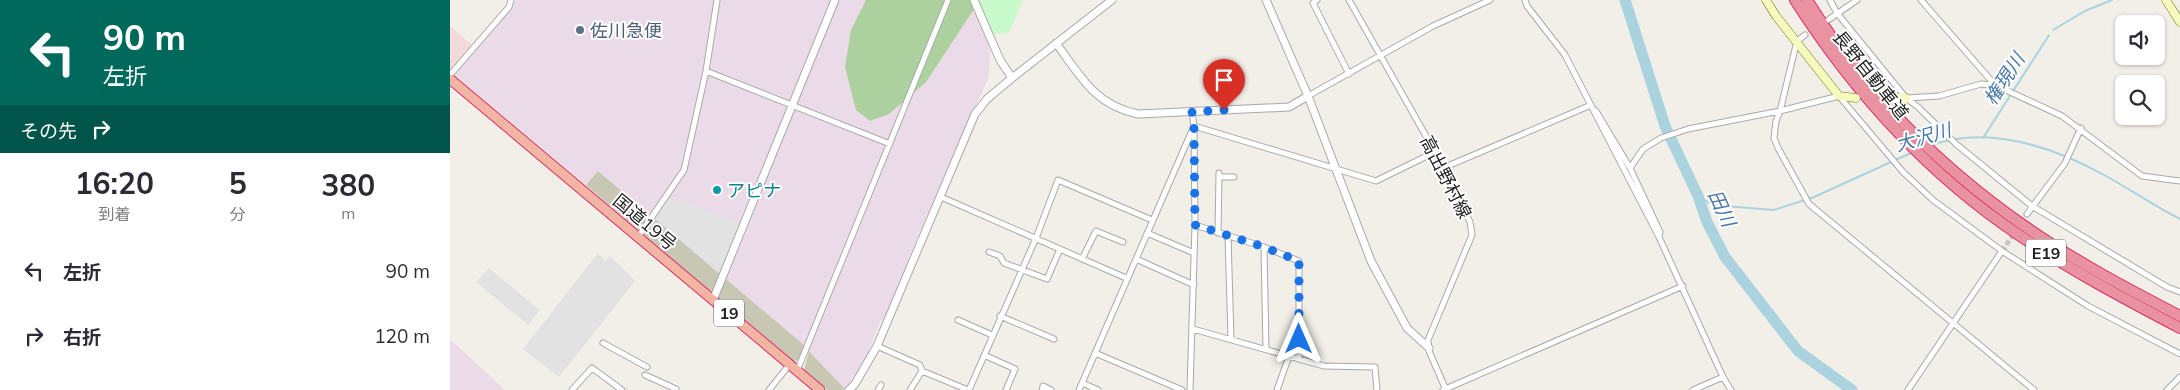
<!DOCTYPE html>
<html lang="ja">
<meta charset="utf-8">
<style>
body{margin:0;font-family:Mulish,"Noto Sans JP",sans-serif;background:#f2f2f3;color:#2b2b33;height:100vh;display:flex;flex-direction:column;font-size:19px;white-space:nowrap}
*{box-sizing:border-box;margin:0}
p{font-size:16px;color:#7c7c81}
.icon{flex:none;width:28px;height:28px;fill:none;stroke:currentColor;stroke-width:2;stroke-linecap:round;stroke-linejoin:round}
.map{position:relative;flex:1;overflow:hidden}
.drawer{display:flex;flex-direction:column;background:#fff;width:450px}
.drawer>*{flex:none}
.top-card{background:#00695c;color:#fff;overflow:hidden}
.buttons{position:absolute;left:1665px;top:15px;display:grid;gap:10px}
.buttons a{display:grid;place-items:center;width:50px;height:50px;border-radius:8px;background:#fff;box-shadow:0 1px 4px #0004;font-size:25px}
.pin{position:absolute;display:grid;place-items:center;width:42px;height:42px;color:#fff;margin:-51px -21px;border-radius:50% 50% 50% 0;rotate:-45deg;box-shadow:0 0 5px #0007}
.pin .icon{rotate:45deg}
.me{position:absolute;width:55px;margin:-28px;rotate:0deg;stroke-linejoin:round;filter:drop-shadow(0 0 4px #0008)}
.turn{display:flex;align-items:center;gap:18px;height:105px;padding:0 20px;font-size:22px}
.turn .icon{width:65px;height:65px;stroke-width:2.5}
.turn b{display:block;font-size:35px;line-height:42px}
.then{display:flex;align-items:center;height:48px;padding:0 20px;background:#0003;gap:10px;font-size:19px}
.eta{display:flex;justify-content:space-evenly;align-items:center;height:85px;text-align:center}
.eta b{font-size:30px;font-weight:700;line-height:35px}
ul{padding:0;list-style:none}
li{display:flex;align-items:center;gap:15px;height:65px;padding:0 20px}
li div{flex:1}
li b{display:block;font-size:19px}
li em{font-style:normal}
main{display:flex;flex:1;min-height:0}
.map>svg:first-child{display:block}
.commercial{fill:#f2dad9}
.industrial{fill:#ebdbe8}
.construction{fill:#c7c7b4}
.forest{fill:#add19e}
.park{fill:#c8facc}
.parking{fill:#e2e2e2}
.lines{fill:none;stroke-linecap:round;stroke-linejoin:round}
.stream{stroke:#aad3df;stroke-width:2}
.river{stroke:#aad3df;stroke-width:11}
.minor-tunnel{stroke:#c8c6c1;stroke-width:5;stroke-dasharray:5 2.5;stroke-linecap:butt}
.minor-casing{stroke:#a9a9a9;stroke-width:7}
.tertiary-casing{stroke:#a9a9a9;stroke-width:9}
.secondary-casing{stroke:#707d05;stroke-width:9}
.trunk-casing{stroke:#dc2a67;stroke-width:11}
.motorway-casing{stroke:#dc2a67;stroke-width:12}
.minor{stroke:#fff;stroke-width:5}
.tertiary{stroke:#fff;stroke-width:7}
.secondary{stroke:#f7fabf;stroke-width:8}
.trunk{stroke:#f2b4a3;stroke-width:9}
.motorway{stroke:#e892a2;stroke-width:10}
.route{stroke:#1a73e8;stroke-width:9;stroke-dasharray:0 16.2}
.service-dot{fill:#5c6f8a;stroke:#fff;stroke-width:2}
.culture-dot{fill:#0f9aa8;stroke:#fff;stroke-width:2}
.labels{text-anchor:middle;dominant-baseline:central;stroke-width:4;stroke-linejoin:round;paint-order:stroke}
.shield{fill:#fff;stroke:#646464;stroke-width:1}
.shield-label{font-size:16px;font-weight:bold;fill:#222}
.service-label{font-size:18px;fill:#4e5e75;stroke:#fff;text-anchor:start}
.street-label{font-size:18px;fill:#222;stroke:#fff}
.culture-label{font-size:18px;fill:#0d838f;stroke:#fff;text-anchor:start}
.water-label{font-size:19px;font-style:italic;fill:#4a7aab;stroke:#fff}
</style>
<main>
<section class="drawer">
<div class="top-card">
<div class="turn"><svg class="icon" aria-label="left" viewBox="0 0 24 24"><path d="M17 20v-9H6M10 6l-5 5 5 5"/></svg><div><b>90 m</b>左折</div></div>
<div class="then">その先<svg class="icon" aria-label="right" viewBox="0 0 24 24"><path d="M7 20v-9h11M14 6l5 5-5 5"/></svg></div>
</div>
<div class="eta">
<div><b>16:20</b><p>到着</p></div>
<div><b>5</b><p>分</p></div>
<div><b>380</b><p>m</p></div>
</div>
<ul>
<li><svg class="icon" aria-label="left" viewBox="0 0 24 24"><path d="M17 20v-9H6M10 6l-5 5 5 5"/></svg><div><b>左折</b></div><em>90 m</em></li>
<li><svg class="icon" aria-label="right" viewBox="0 0 24 24"><path d="M7 20v-9h11M14 6l5 5-5 5"/></svg><div><b>右折</b></div><em>120 m</em></li>
</ul>
</section>
<div class="map">
<svg width="1730" height="390" viewBox="0 0 1730 390">
<rect width="100%" height="100%" fill="#f2efe9"/>
<!-- commercial -->
<path class="commercial" d="M0 26 22 45 0 71Z"/>
<!-- industrial -->
<path class="industrial" d="M66 0H573L559 33 535 34 539 46 540 57 538 79 486 194 458 259 460 260 433 321 431 320 415 360 395 389 354 345 148 171 136 185 5 75 6 72Z
M0 339 55 390H0Z"/>
<!-- construction -->
<path class="construction" d="M148 171 200 215 192 228 187 229 136 185Z
M204 218 270 274 264 289 260 291 195 236 194 234Z
M276 279 354 345 349 359 344 362 268 297Z
M359 351 395 389 393 390H378L354 370Z"/>
<!-- forest -->
<path class="forest" d="M416 0H530L476 82 439 114 420 121 406 110 395 67 401 30Z"/>
<!-- park -->
<path class="park" d="M528 0H573L559 33 543 34Z"/>
<!-- parking -->
<path class="parking" d="M219 196 290 224 270 274 204 218Z
M148 253 155 261 160 256 185 281 109 377 73 349Z
M39 268 90 310 78 325 26 282Z"/>
<g class="lines">
<!-- stream -->
<path class="stream" d="M1603 30 1635 11 1662 0
M1533 138 1599 35
M1482 145C1538 125 1604 147 1654 175 1680 189 1704 206 1730 219
M1248 196 1263 205 1324 210 1364 197 1463 152"/>
<!-- river -->
<path class="river" d="M1175 0 1215 126 1248 196 1257 222 1275 257 1348 351 1402 390"/>
<!-- minor-tunnel -->
<path class="minor-tunnel" d="M1552 251 1566 231"/>
<defs>
<path id="minor" d="M867 0 863 3 899 74
M899 0 985 152 1020 222 1022 235 978 340 979 351 996 390
M1075 0 1077 6 1115 55 1209 237 1273 377 1281 390
M1380 0 1387 13 1456 98 1468 107 1506 144 1582 206 1717 287 1730 292
M1471 0 1545 85 1612 116 1692 176 1730 181
M1378 20 1407 0
M1355 35 1347 41 1330 111 1326 121 1324 138 1328 148 1359 204 1584 390
M256 71 440 144
M0 75 59 7 61 0
M858 96 983 26 1040 0
M1457 98 1489 96 1531 84 1545 85
M1146 111 1180 168 1210 232 1209 236
M744 126 926 181 985 152
M993 168 1141 105
M1180 168 1193 149 1211 138 1238 129 1330 111 1389 96 1453 172 1483 200 1552 251 1638 306 1730 354
M769 177H784
M491 197 676 278
M1577 214 1615 163 1631 128
M745 225 814 247 849 261V359
M697 233 744 253
M768 233 769 173
M778 235 781 339
M188 237 234 170 256 71 267 0
M814 247 816 349
M539 252 550 256 554 263 597 279 610 249
M632 259 646 231 673 242
M686 259 744 285
M550 316 604 339
M508 320 542 335
M743 329 874 366 925 367 927 390
M153 343 197 367
M427 346 470 365 472 371 518 390
M645 353 732 390
M534 355 565 369 556 390
M347 371 498 0
M195 375 226 389
M632 383 648 390
M122 390 142 368 172 390
M319 390 340 364
M428 390 431 385
M460 390 472 371
M519 390 586 238 608 180 702 220
M592 390 593 386 601 390
M629 390 744 126
M740 390 745 225 744 126 742 112
M827 390 839 356
M993 390 1233 286
M1243 390 1273 377
M1458 390 1552 251
M1717 390 1730 377"/>
<path id="tertiary" d="M816 0 858 96 921 261 957 328 979 348
M606 43C631 77 645 105 688 114L839 107 858 96
M562 78 662 0
M263 300 385 0
M399 390 405 384 427 346 525 114 537 99 562 78 550 60 524 0"/>
<path id="secondary" d="M1316 0 1326 16 1389 96 1406 98
M1716 0 1730 22
M1441 98H1456"/>
<path id="trunk" d="M0 79 370 390"/>
<path id="motorway" d="M1345 0C1404 92 1478 174 1569 235 1620 270 1675 299 1730 328
M1357 0C1413 89 1487 165 1573 225 1623 260 1676 288 1730 316"/>
</defs>
<!-- minor casing -->
<use href="#minor" class="minor-casing"/>
<!-- tertiary casing -->
<use href="#tertiary" class="tertiary-casing"/>
<!-- secondary casing -->
<use href="#secondary" class="secondary-casing"/>
<!-- trunk casing -->
<use href="#trunk" class="trunk-casing"/>
<!-- motorway casing -->
<use href="#motorway" class="motorway-casing"/>
<!-- minor -->
<use href="#minor" class="minor"/>
<!-- tertiary -->
<use href="#tertiary" class="tertiary"/>
<!-- secondary -->
<use href="#secondary" class="secondary"/>
<!-- trunk -->
<use href="#trunk" class="trunk"/>
<!-- motorway -->
<use href="#motorway" class="motorway"/>
</g>
<g class="lines">
<!-- route -->
<path class="route" d="M774 110 742 112 744 126 745 225 814 247 849 261V339"/>
</g>
<!-- markers -->
<circle class="service-dot" cx="130" cy="30" r="5"/>
<circle class="culture-dot" cx="267" cy="190" r="5"/>
<g class="labels">
<!-- shield labels -->
<g class="shield">
<rect x="1576" y="239.5" width="40" height="27" rx="4"/>
<rect x="264" y="299.5" width="30" height="27" rx="4"/>
</g>
<g class="shield-label">
<text x="1596" y="253">E19</text>
<text x="279" y="313">19</text>
</g>
<!-- service labels -->
<g class="service-label">
<text x="140" y="30">佐川急便</text>
</g>
<!-- street labels -->
<g class="street-label">
<text transform="translate(1421 75) rotate(51)">長野自動車道</text>
<text transform="translate(996 177) rotate(63)">高出野村線</text>
<text transform="translate(195 222) rotate(40)">国道19号</text>
</g>
<!-- culture labels -->
<g class="culture-label">
<text x="277" y="190">アピナ</text>
</g>
<!-- water labels -->
<g class="water-label">
<text transform="translate(1554 79) rotate(-57)">権現川</text>
<text transform="translate(1473 137) rotate(-16)">大沢川</text>
<text transform="translate(1272 208) rotate(65)">田川</text>
</g>
</g>
</svg>
<div class="buttons">
<a><svg class="icon" aria-label="sound" viewBox="0 0 24 24"><path d="M4 9h4l5-4v14l-5-4H4zM17 9q2 3 0 6"/></svg></a>
<a><svg class="icon" aria-label="search" viewBox="0 0 24 24"><circle cx="10" cy="10" r="6"/><path d="M15 15l6 6"/></svg></a>
</div>
<div class="pin" style="left:774px;top:110px;background:#d93025"><svg class="icon" aria-label="arrive" viewBox="0 0 24 24"><path d="M6 21V4h12l-3 4 3 4H6"/></svg></div>
<svg class="me" style="left:849px;top:339px" viewBox="-20 -20 40 40"><path d="M0-17L14 15 0 8-14 15z" fill="#1a73e8" stroke="#fff" stroke-width="4"/></svg>
</div>
</main>
